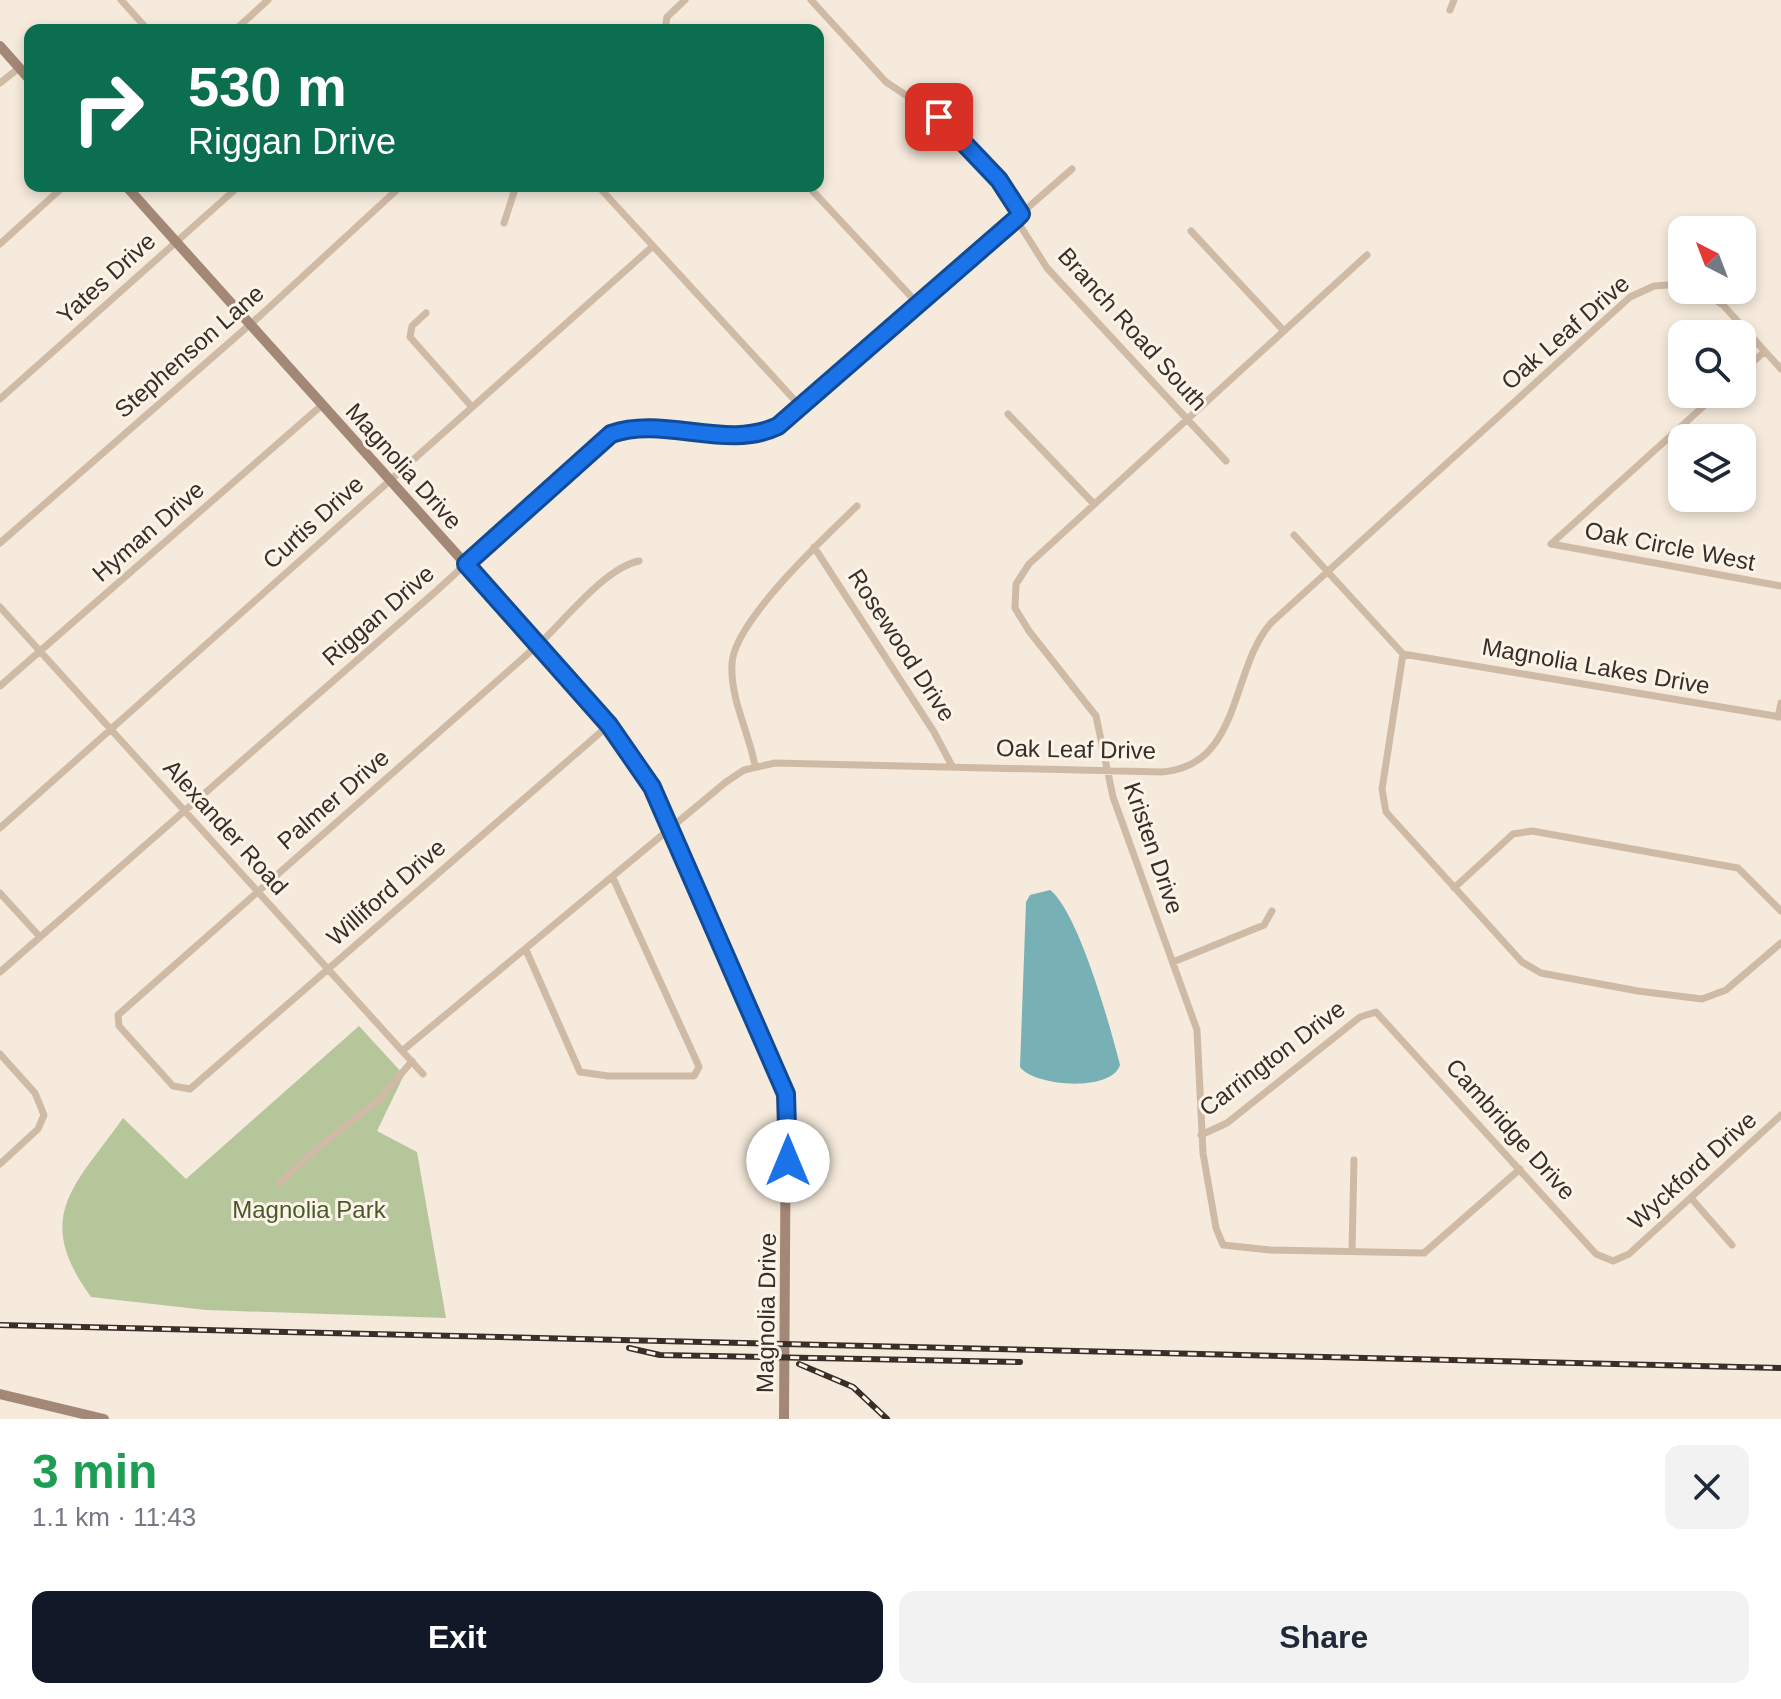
<!DOCTYPE html>
<meta charset="utf-8">
<style>
body{margin:0;font-family:Arial,sans-serif;background:#f2f2f3;color:#1f2937;height:100vh;display:flex;flex-direction:column;font-size:30px;white-space:nowrap}
*{box-sizing:border-box;margin:0}
p{font-size:26px;color:#747a83}
.icon{flex:none;width:44px;height:44px;fill:none;stroke:currentColor;stroke-width:2;stroke-linecap:round;stroke-linejoin:round}
.map{position:relative;height:1419px;overflow:hidden}
.drawer{display:flex;flex-direction:column;background:#fff;flex:1}
.drawer>*{flex:none}
.hud{position:absolute;left:24px;top:24px;width:800px;height:168px;border-radius:16px;box-shadow:0 4px 12px #0003;background:#0b6e4f;color:#fff;overflow:hidden}
.needle{width:52px;rotate:318deg}
.controls{position:absolute;left:1668px;top:216px;display:grid;gap:16px}
.controls a{display:grid;place-items:center;width:88px;height:88px;border-radius:16px;background:#fff;box-shadow:0 4px 12px #0003;font-size:40px}
.pin{position:absolute;display:grid;place-items:center;width:68px;height:68px;color:#fff;margin:-34px;border-radius:16px;box-shadow:0 4px 12px #0006}
.me{position:absolute;width:88px;margin:-44px;rotate:0deg;stroke-linejoin:round;filter:drop-shadow(0 0 6px #0008)}
.turn{display:flex;align-items:center;gap:28px;height:168px;padding:0 32px;font-size:36px}
.turn .icon{width:104px;height:104px;stroke-width:2.5}
.turn b{display:block;font-size:56px;line-height:68px}
.round{display:grid;place-items:center;flex:none;width:84px;height:84px;border-radius:16px;background:#f2f2f3}
.summary{display:flex;align-items:center;justify-content:space-between;height:136px;padding:0 32px}
h1{font-size:48px;font-weight:600;line-height:60px;color:#1e9e55}
.button{display:flex;gap:16px;margin-top:auto;padding:16px 32px}
.button a{flex:1;height:92px;border-radius:16px;background:#111827;color:#fff;font-size:32px;font-weight:600;line-height:92px;text-align:center}
.button a+a{background:#f2f2f3;color:#1f2937}
.map>svg:first-child{display:block}
.green{fill:#b5c69a}
.water{fill:#77b1b5}
.lines{fill:none;stroke-linecap:round;stroke-linejoin:round}
.street{stroke:#cfbaa6;stroke-width:7}
.secondary{stroke:#a38877;stroke-width:10}
.rail-casing{stroke:#3a2e28;stroke-width:6}
.rail{stroke:#fcf4e9;stroke-width:3;stroke-dasharray:9;stroke-linecap:butt}
.route-casing{stroke:#114b97;stroke-width:20}
.route{stroke:#1a73e8;stroke-width:14}
.labels{text-anchor:middle;dominant-baseline:central;stroke-width:6;stroke-linejoin:round;paint-order:stroke}
.street-label{font-size:24px;fill:#3a2e28;stroke:#fcf4e9}
.park-label{font-size:24px;fill:#475b28;stroke:#fcf4e9}
</style>
<div class="map">
<svg width="1781" height="1419" viewBox="0 0 1781 1419">
<rect width="100%" height="100%" fill="#f5eadc"/>
<!-- green -->
<path class="green" d="M359 1026 404 1075 377 1131 417 1152 446 1318 206 1310 91 1297C32 1216 75 1186 123 1118L186 1179Z"/>
<!-- water -->
<path class="water" d="M1050 890C1078 911 1111 1029 1120 1065 1111 1093 1033 1086 1020 1067L1026 902 1030 895Z"/>
<g class="lines">
<!-- street -->
<path class="street" d="M121 0 148 30
M811 0 886 82 939 117 974 150 1021 214
M1450 10 1454 0
M235 30 268 0
M665 30 667 17 685 0
M0 83 19 68
M598 186 801 407
M808 186 919 305
M1016 219 1047 268 1226 461
M504 223 516 186
M1191 231 1284 331
M0 244 64 186
M1367 255 1029 564 1016 584 1015 608 1029 631 1096 716 1113 797 1197 1030 1203 1153 1216 1228 1223 1245 1270 1250 1424 1253 1520 1169
M1700 290 1723 305 1781 369
M426 313 412 326 410 337 472 407
M1742 372 1765 351
M0 399 239 186
M1008 414 1094 504
M1294 535 1403 654
M0 543 262 314 401 186
M1551 544 1781 586
M1551 544 1717 394
M814 547 934 732 952 766
M0 607 423 1074
M1403 654 1382 789 1386 812 1522 962 1541 973 1638 991 1702 999 1726 990 1781 943
M1403 654 1781 717
M0 686 322 405
M1778 717 1781 703
M609 725 190 1089 173 1086 119 1026 118 1015 539 644C564 621 606 567 639 561
M755 766C749 732 730 699 732 664 733 622 826 536 857 506
M0 828 653 246
M1454 888 1513 834 1532 831 1738 868 1781 911
M0 893 40 937
M526 950 580 1072 608 1076H694L699 1067 696 1060 613 878
M1173 962 1264 925 1272 911
M0 972 434 593 603 439C655 407 724 451 778 426L1072 169
M402 1051 726 782 744 770 775 763 1162 772C1242 766 1230 669 1271 623L1630 297 1654 286 1682 284
M0 1054 35 1093 44 1115 38 1129 0 1164
M1201 1135 1227 1123 1360 1017 1376 1012 1596 1254 1613 1261 1629 1254 1781 1115
M279 1183 321 1145 380 1099 412 1061
M1691 1198 1732 1245
M1352 1251 1354 1160"/>
<!-- secondary -->
<path class="secondary" d="M0 46 30 80
M126 186 593 706 652 787 786 1094 784 1419
M0 1394 104 1419"/>
<defs>
<path id="rail" d="M0 1325 1781 1368
M629 1348 660 1355 1020 1362
M799 1364 853 1387 887 1419"/>
</defs>
<!-- rail casing -->
<use href="#rail" class="rail-casing"/>
<!-- rail -->
<use href="#rail" class="rail"/>
</g>
<g class="lines">
<defs>
<path id="route" d="M788 1161 786 1094 652 787 609 725 466 564 611 434C664 415 727 451 778 426L1016 219 1021 214 999 180 939 117"/>
</defs>
<!-- route casing -->
<use href="#route" class="route-casing"/>
<!-- route -->
<use href="#route" class="route"/>
</g>
<g class="labels">
<!-- street labels -->
<g class="street-label">
<text transform="translate(106 278) rotate(-42)">Yates Drive</text>
<text transform="translate(1133 329) rotate(48)">Branch Road South</text>
<text transform="translate(1565 332) rotate(-41)">Oak Leaf Drive</text>
<text transform="translate(189 351) rotate(-41)">Stephenson Lane</text>
<text transform="translate(404 466) rotate(48)">Magnolia Drive</text>
<text transform="translate(313 522) rotate(-42)">Curtis Drive</text>
<text transform="translate(148 531) rotate(-41)">Hyman Drive</text>
<text transform="translate(1670 546) rotate(11)">Oak Circle West</text>
<text transform="translate(378 615) rotate(-41)">Riggan Drive</text>
<text transform="translate(902 645) rotate(57)">Rosewood Drive</text>
<text transform="translate(1596 666) rotate(10)">Magnolia Lakes Drive</text>
<text transform="translate(1076 749) rotate(1)">Oak Leaf Drive</text>
<text transform="translate(333 799) rotate(-41)">Palmer Drive</text>
<text transform="translate(226 827) rotate(48)">Alexander Road</text>
<text transform="translate(1154 848) rotate(71)">Kristen Drive</text>
<text transform="translate(386 892) rotate(-41)">Williford Drive</text>
<text transform="translate(1272 1058) rotate(-37)">Carrington Drive</text>
<text transform="translate(1511 1129) rotate(48)">Cambridge Drive</text>
<text transform="translate(1692 1170) rotate(-42)">Wyckford Drive</text>
<text transform="translate(766 1313) rotate(-89)">Magnolia Drive</text>
</g>
<!-- park labels -->
<g class="park-label">
<text x="309" y="1209">Magnolia Park</text>
</g>
</g>
</svg>
<div class="controls">
<a><svg class="needle" viewBox="-14 -14 28 28"><path d="M0-13l5 13h-10z" fill="#e53935"/><path d="M0 13l5-13h-10z" fill="#747a83"/></svg></a>
<a><svg class="icon" aria-label="search" viewBox="0 0 24 24"><circle cx="10" cy="10" r="6"/><path d="M15 15l6 6"/></svg></a>
<a><svg class="icon" aria-label="layers" viewBox="0 0 24 24"><path d="M12 4l9 5-9 5-9-5zM3 14l9 5 9-5"/></svg></a>
</div>
<div class="pin" style="left:939px;top:117px;background:#d93025"><svg class="icon" aria-label="arrive" viewBox="0 0 24 24"><path d="M6 21V4h12l-3 4 3 4H6"/></svg></div>
<svg class="me" style="left:788px;top:1161px" viewBox="-20 -20 40 40"><circle r="19" fill="#fff"/><path d="M0-13L10 11 0 6-10 11z" fill="#1a73e8"/></svg>
<div class="hud">
<div class="turn"><svg class="icon" aria-label="right" viewBox="0 0 24 24"><path d="M7 20v-9h11M14 6l5 5-5 5"/></svg><div><b>530 m</b>Riggan Drive</div></div>
</div>
</div>
<section class="drawer">
<div class="summary"><div><h1>3 min</h1><p>1.1 km · 11:43</p></div><a class="round"><svg class="icon" aria-label="close" viewBox="0 0 24 24"><path d="M6 6l12 12M18 6L6 18"/></svg></a></div>
<div class="button"><a>Exit</a><a>Share</a></div>
</section>
